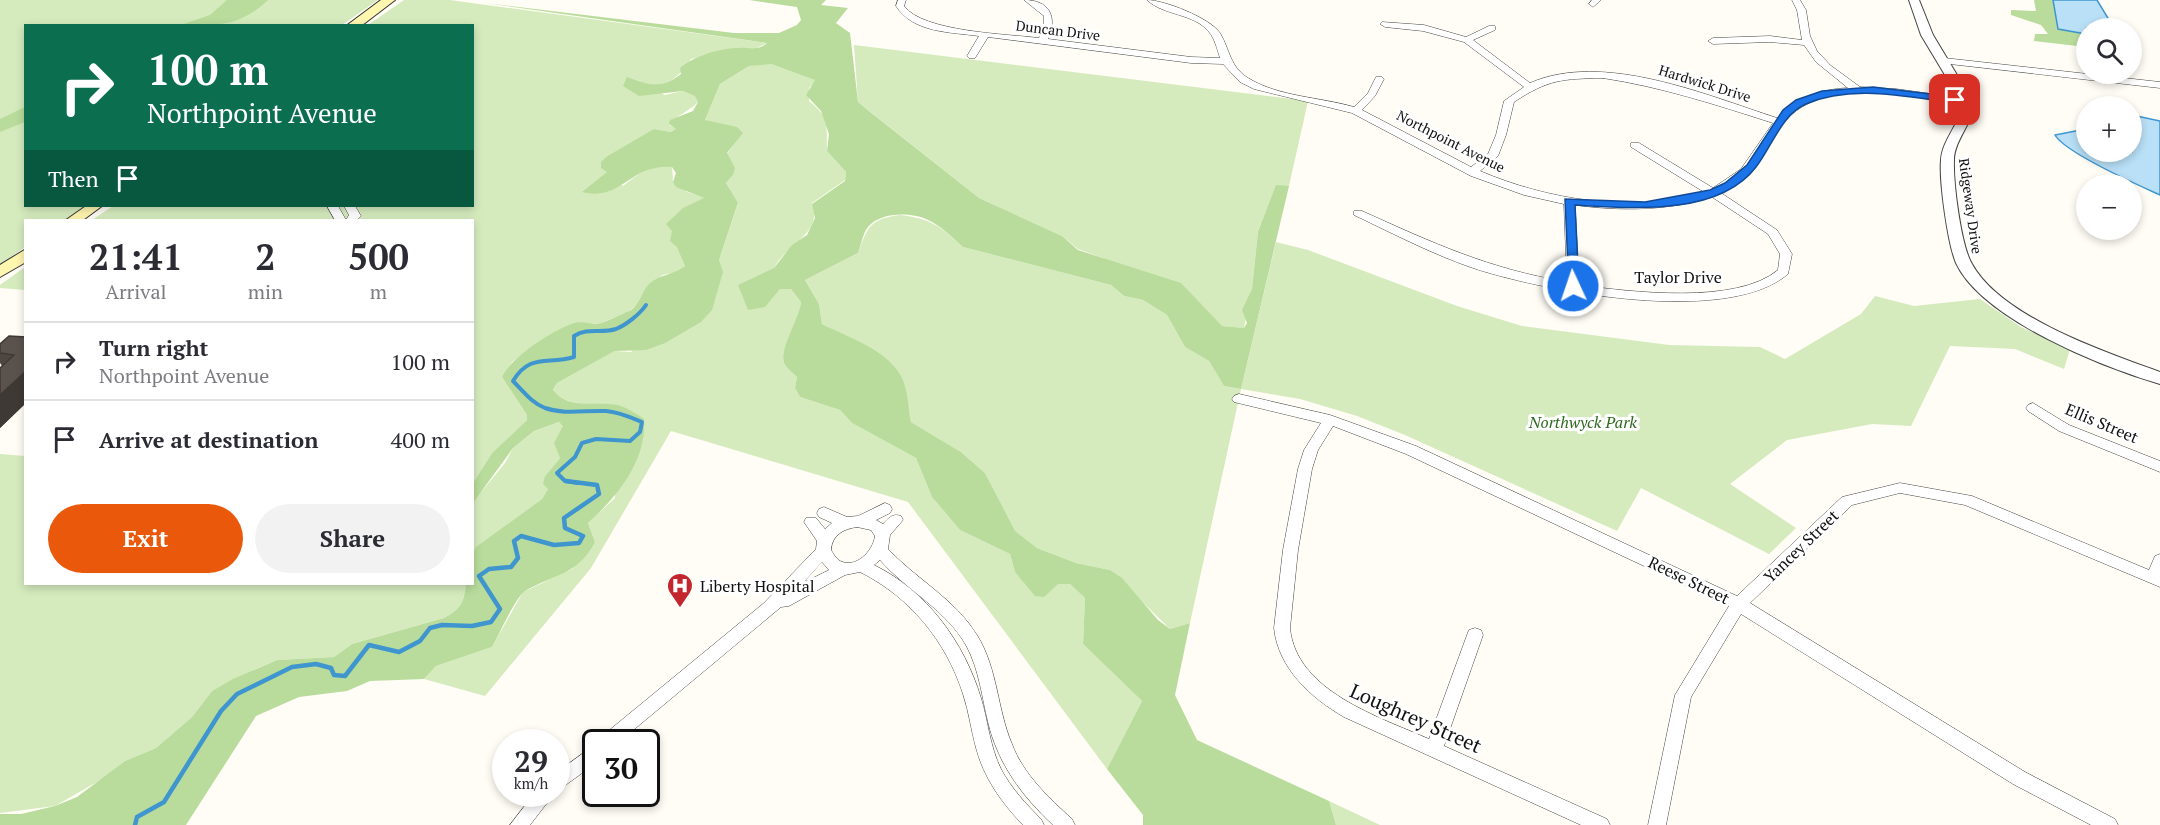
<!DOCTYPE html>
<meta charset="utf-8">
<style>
body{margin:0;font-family:"PT Serif",serif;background:#f2f2f3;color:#2b2b33;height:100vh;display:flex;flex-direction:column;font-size:22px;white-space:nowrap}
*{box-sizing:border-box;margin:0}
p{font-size:20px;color:#7c7c81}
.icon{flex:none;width:33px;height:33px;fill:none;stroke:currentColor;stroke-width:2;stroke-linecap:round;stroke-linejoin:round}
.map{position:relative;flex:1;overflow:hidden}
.drawer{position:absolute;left:24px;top:219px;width:450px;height:366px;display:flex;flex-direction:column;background:#fff;border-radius:0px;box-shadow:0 3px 9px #0003}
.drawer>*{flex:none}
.guide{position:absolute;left:24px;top:24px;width:450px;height:183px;border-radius:0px;box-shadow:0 3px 9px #0003;background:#0b6e4f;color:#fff;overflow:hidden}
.tools{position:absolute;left:2076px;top:18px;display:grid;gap:12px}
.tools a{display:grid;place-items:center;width:66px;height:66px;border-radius:50%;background:#fff;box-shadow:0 3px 9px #0003;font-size:30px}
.speed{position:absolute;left:492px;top:729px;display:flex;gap:12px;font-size:30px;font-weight:700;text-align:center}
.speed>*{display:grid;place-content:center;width:78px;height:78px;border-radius:50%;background:#fff;box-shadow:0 3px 9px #0003;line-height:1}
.speed small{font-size:15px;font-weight:400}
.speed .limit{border:3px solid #111;border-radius:9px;background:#fff;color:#111}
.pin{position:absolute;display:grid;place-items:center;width:51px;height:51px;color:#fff;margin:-26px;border-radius:12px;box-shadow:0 3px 9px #0006}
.me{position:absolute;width:66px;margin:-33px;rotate:357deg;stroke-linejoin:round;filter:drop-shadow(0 0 4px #0008)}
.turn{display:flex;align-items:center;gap:21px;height:126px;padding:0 24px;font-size:27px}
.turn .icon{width:78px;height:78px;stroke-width:2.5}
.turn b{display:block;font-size:42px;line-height:51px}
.then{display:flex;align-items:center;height:57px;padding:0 24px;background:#0003;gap:12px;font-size:22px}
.eta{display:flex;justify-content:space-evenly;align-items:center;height:102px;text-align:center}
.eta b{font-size:36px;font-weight:800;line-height:42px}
.action{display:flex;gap:12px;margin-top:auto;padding:12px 24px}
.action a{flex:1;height:69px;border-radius:36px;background:#ea580c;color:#fff;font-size:24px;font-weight:800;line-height:69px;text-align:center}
.action a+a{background:#f2f2f3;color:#2b2b33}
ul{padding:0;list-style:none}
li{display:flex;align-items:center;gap:18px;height:78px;padding:0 24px;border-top:2px solid #e1e1e2}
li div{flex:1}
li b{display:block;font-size:22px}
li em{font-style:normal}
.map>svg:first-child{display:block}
.green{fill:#d5ebbd}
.forest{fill:#b9dc9c}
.water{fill:#b9e0f7;stroke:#3f96cf;stroke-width:1.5}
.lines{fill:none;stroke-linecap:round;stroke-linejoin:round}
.stream-far1{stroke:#3f96cf;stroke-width:4}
.stream{stroke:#3f96cf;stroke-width:4.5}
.minor-casing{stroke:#444;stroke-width:1}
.tertiary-casing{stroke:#444;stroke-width:2}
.secondary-casing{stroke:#333;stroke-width:2}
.minor{fill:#fff;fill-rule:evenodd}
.tertiary{fill:#fff;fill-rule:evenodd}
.secondary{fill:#fff6b0;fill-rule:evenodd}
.wall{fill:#4d4742}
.shaded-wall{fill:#3f3936}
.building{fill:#5a524d;stroke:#3f3936;stroke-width:1.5}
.route{fill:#1a73e8;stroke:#114b97;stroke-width:1.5}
.labels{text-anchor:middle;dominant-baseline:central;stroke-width:6;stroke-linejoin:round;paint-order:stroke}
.far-street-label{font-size:14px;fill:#111;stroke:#fff}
.street-label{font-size:16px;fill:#111;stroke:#fff}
.park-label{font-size:16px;font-style:italic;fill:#2f6b1f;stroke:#fff}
.poi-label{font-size:16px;fill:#111;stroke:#fff;text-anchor:start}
.near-street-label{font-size:20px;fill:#111;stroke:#fff}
</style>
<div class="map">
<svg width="2160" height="825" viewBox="0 0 2160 825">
<rect width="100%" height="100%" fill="#fffdf5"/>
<!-- green -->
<path class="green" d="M0 0H378L342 25 26 26V206H85L64 220H26L25 247 0 265Z
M404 0H450L767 43 757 48H738L691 59C681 75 666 89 645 85 639 84 633 79 627 77L665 95 683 91 696 96 698 102C688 112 678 114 669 125L677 129 671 132 654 129 608 171 623 186C640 172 650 165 672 166L673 182 687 192 705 198 672 231 685 266 678 272 662 275 639 303 629 311 599 324 575 323 533 346 512 362 502 377 527 415V420L492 453 473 483 472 220H92L113 206H472V26L368 25Z
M854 45 1308 101 1289 186H1276L1258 230 1252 289 1244 328 1222 326 1103 258 1078 249 1062 236 979 198 858 102Z
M759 64H771L816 80 809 88V101C831 118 826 127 827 151L846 172 845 180 812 203C824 233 785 245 774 268 771 277 772 292 771 301L773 294 780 289H791L801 302C799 319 779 350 784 363 786 368 793 373 797 377L795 388 800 397 840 410 852 423 916 458 932 497 960 530 1010 554 1015 572 1058 584H1070L1085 598 1083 644 1142 701 1107 769 908 502 671 431 591 568 485 696 424 679 436 666 492 647 523 592 572 569 595 542 588 523 615 498 617 405C597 404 567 407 553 391L557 383 615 351 631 352 719 260 738 204 726 183 733 175 727 154 742 133 705 120 720 84 749 66Z
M900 215C932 219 940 226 963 247L1111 285 1124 296 1143 300 1167 315 1185 347 1209 361 1224 386 1241 389 1276 242 1308 250 1457 306 1522 326 1669 345 1760 347 1785 359 1861 314 1875 296 1914 306 1980 299 2021 327 2070 349 2064 369 2015 349 1950 346 1911 426 1872 424 1787 440 1730 484 1796 528 1769 554 1641 488 1617 531 1405 435 1357 416 1300 399 1241 389 1190 623 1170 629 1110 570 1076 563 1037 548 1014 531 985 473 961 452 911 422 905 388 881 355 822 324 819 304 805 280 858 253C868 226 870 219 900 215Z
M25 267V290L0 288V285Z
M559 422 563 425 560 458 545 476 548 489 542 499 477 547 473 553V502L505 463 513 448 534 431Z
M0 454 25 456 26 584H466C464 602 461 609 444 618L352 644 334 657 277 660 258 668 212 691 192 717 156 748 125 761 102 779 55 806 0 813Z
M1329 801 1380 825H1336Z"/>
<!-- forest -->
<path class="forest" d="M227 0H268C240 27 217 26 181 25L210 15Z
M749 0H826L821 5 848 8 836 23 850 33 858 102 869 111 979 198 1062 236 1078 250 1181 283 1222 326 1244 328 1247 323 1242 310 1252 289 1258 231 1276 185 1289 186 1241 389 1224 386 1209 361 1185 347 1167 315 1143 300 1124 296 1111 285 963 247C952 237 940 225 926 219 910 212 880 212 868 227 863 233 861 245 858 253L805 280 819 304 822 324C847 337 886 349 901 376 908 389 908 407 911 422L961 452 985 473 1015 531 1037 548 1076 563 1110 570 1122 578 1158 620 1170 629 1190 623 1175 695 1197 740 1329 801 1336 825H1143V815L1107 769 1142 701 1083 644 1085 598 1070 584H1058L1044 597 1035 596 1015 572 1010 554 960 530 932 497 916 458 852 423 840 410 800 397 795 388 797 377C793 373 786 368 784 363 779 349 799 319 801 302L791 289H780L765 307 748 310 738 285 774 268 792 245 807 235 815 218 812 204 845 181 846 172 827 151 829 134 821 111 806 95 815 80 771 64 749 66 720 84 705 120 737 127 743 133 727 153 735 168 733 175 726 183 738 203 719 260 723 272 712 310 701 322 665 343 646 350 615 351 557 383 553 390C568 410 597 401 618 405 627 408 636 413 644 419 647 461 617 497 588 523L595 542C577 576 554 574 525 591 515 598 499 635 492 647L436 666 424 679 370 681 347 691 299 697 256 716 186 825H0V814H21L55 806 77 797 125 761 156 748 192 717 212 691 233 679 277 660 334 657 352 644 444 618C461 609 464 602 466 584H472L473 553 476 547 542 499 548 489 543 484 545 476 560 458 554 443 563 426 559 422 534 431 513 448 473 503V483L492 453 527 420V415L502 377C511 357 553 330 574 323 582 321 590 324 597 324 602 324 626 312 631 310 641 303 641 292 649 284 660 274 674 275 685 266L677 247 670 241 672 231 666 224 683 208 704 198 676 187 673 182 676 173 672 167C628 164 623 202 582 192L607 172 601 168V162L606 157 654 129 671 132 676 129 669 124 670 120 693 111 698 102 695 96 683 91 639 96 623 86 627 77C649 85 660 90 681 74L680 68C694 56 720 48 739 48 749 47 759 51 767 43L485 3 734 33H779L797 25 801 20 797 7Z
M2034 0H2053L2059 29 2086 34V47L2034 41 2035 34H2048L2041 25 2011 15V10L2036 11Z
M25 107V122L0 132V119Z"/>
<!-- water -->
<path class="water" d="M2097 0 2114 28H2086V34L2058 29 2053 0Z
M2132 115 2160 121V195C2138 185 2065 153 2055 135L2086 129V152H2132Z"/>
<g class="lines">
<!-- stream-far1 -->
<path class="stream-far1" d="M578 483 565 481 557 473 575 457 582 443 596 439 630 441 640 432 642 422C630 417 619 412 606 411 586 410 565 415 545 408 532 403 523 391 513 381 530 353 547 365 574 357V336C588 327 601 334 616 329 626 325 640 314 646 305"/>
<!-- stream -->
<path class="stream" d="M135 825 137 817 164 802 221 711 237 694 292 667 316 664 331 668 334 675 345 676 369 645 399 652 420 641 430 628 442 625 472 626 491 622 500 609 479 576 489 569 511 567 518 558 514 541 521 536 554 545 579 543 583 536 565 528 564 518 599 494 597 485 566 481"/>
<defs>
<path id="minor" d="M898 0H906L904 6C923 32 1007 34 1039 38L1044 27V16L1024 0C1049 0 1058 16 1048 39L1191 57 1220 58C1217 49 1215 39 1209 32 1194 13 1164 16 1147 0 1164 0 1210 18 1220 33 1230 50 1230 67 1248 78 1279 97 1320 97 1354 107L1368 93 1376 77H1382L1384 79 1375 96 1362 110 1471 167 1488 154 1496 135 1504 101 1524 87 1464 42 1423 31 1385 27 1380 24 1382 22 1424 25 1466 37 1489 26H1495V30L1473 40 1530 83C1603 51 1706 95 1777 118 1796 99 1820 89 1848 88L1816 62 1804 45 1770 42 1713 44 1708 41 1713 38 1770 36 1802 40 1797 10 1792 0H1800L1806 10 1810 36 1817 51 1830 65 1860 87 1896 89 1968 99 1973 102 1968 105C1914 97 1825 74 1784 122 1760 151 1759 173 1721 193L1777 230 1792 254 1788 274C1727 326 1548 292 1476 269 1434 255 1394 234 1354 215V211H1362C1433 243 1489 269 1567 282L1564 204 1524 195 1471 176 1352 113 1254 89 1240 82 1223 64 1191 63 988 37 975 58H969L967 56 979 36C950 32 913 33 896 6ZM1603 78C1662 87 1717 105 1773 123L1741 169 1713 188 1639 143H1631V147L1704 192C1635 215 1545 199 1480 171L1498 156 1506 135 1514 102C1549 79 1562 79 1603 78ZM1712 197 1768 234 1780 254 1778 270C1736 305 1631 292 1579 285L1575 205C1620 211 1668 211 1712 197Z
M1592 0H1601L1593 7 1589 4Z
M1944 58 2160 82V88L1941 63 1939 61Z
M327 206H338L346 220 349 215 344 206H355L361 216 357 220H335Z
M1239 394 1330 415 1416 446 1737 596 1842 497 1900 483 1972 496 2149 570 2155 556 2160 554V587L1965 505 1900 493 1852 505 1750 603 2025 772 2115 819 2118 825H2091L2013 784 1741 614 1691 697 1666 825H1648L1675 695 1729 606 1406 454 1333 426 1318 450 1312 469 1298 550 1290 628C1296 691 1379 717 1429 739L1467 635 1469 630 1475 628 1481 630 1483 635 1444 746 1607 819 1610 825H1581L1344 717C1311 698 1278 668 1274 628L1283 550 1298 469 1304 450 1321 423 1234 402 1232 399 1234 396Z
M2033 403 2069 425 2160 461V472L2059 431 2028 411 2026 408 2028 405Z
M885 503 890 505 892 509 890 513 876 520 883 524C889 518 892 513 901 516L903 520 890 535 888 549C916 579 955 599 977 635 998 669 997 709 1012 744 1023 774 1049 798 1072 819L1075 825H1053C1022 796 998 764 988 722 982 697 979 670 967 647 947 610 907 591 880 560L874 565C927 591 964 642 981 698 988 721 990 747 1001 769 1011 788 1026 804 1041 819L1044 825H1023C1001 802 984 778 976 748 971 730 969 712 963 694 946 641 910 597 860 572L845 575 789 606 781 607 619 742H599L601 737 764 603 816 549 817 541 804 522 806 518H816L825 529 832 523 819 517 817 513 819 509 824 507 847 517 858 516ZM857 527 871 530 875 536C873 551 856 569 840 561 836 559 833 553 831 550 832 535 843 529 857 527ZM822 562 829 570 803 583Z
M596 744V763L556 792V773Z
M534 794H554L530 825H510Z"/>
<path id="tertiary" d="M1909 0H1919L1933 35 1975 105C1971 124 1954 142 1954 160 1953 182 1961 246 1972 264 2001 317 2105 352 2160 372V384C2102 367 1982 319 1956 263 1948 244 1939 181 1941 160 1942 141 1959 124 1963 105L1921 35Z"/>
<path id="secondary" d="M381 0H395L361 26H346Z
M86 206H102L83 220H66Z
M26 249V262L0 277V265Z"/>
</defs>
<!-- minor casing -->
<use href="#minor" class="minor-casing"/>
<!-- tertiary casing -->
<use href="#tertiary" class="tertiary-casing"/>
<!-- secondary casing -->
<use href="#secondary" class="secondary-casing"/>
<!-- minor -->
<use href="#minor" class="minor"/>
<!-- tertiary -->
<use href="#tertiary" class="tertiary"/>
<!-- secondary -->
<use href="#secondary" class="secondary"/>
</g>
<!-- wall -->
<path class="wall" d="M9 336 26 403 0 428V368L2 366 0 363V344Z"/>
<!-- shaded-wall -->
<path class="shaded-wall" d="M26 371V403L0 428V395Z"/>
<!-- building -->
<path class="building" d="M9 336 26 337V371L0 395V368L14 355 0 353V344Z"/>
<!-- route -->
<path class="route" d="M1873 87 1955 97 1960 100 1955 103C1907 97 1852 84 1806 104 1782 114 1771 148 1756 167 1718 217 1629 208 1575 205L1579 286 1578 289H1569L1565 199 1645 202 1710 190 1725 183 1747 165 1783 110 1796 100 1822 91Z"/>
<!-- icons -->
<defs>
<symbol id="hospital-pin" viewBox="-11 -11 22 30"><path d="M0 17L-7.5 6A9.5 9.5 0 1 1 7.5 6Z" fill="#c4262e" stroke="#fff"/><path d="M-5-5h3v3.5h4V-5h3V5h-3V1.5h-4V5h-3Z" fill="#fff"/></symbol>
</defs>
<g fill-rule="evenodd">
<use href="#hospital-pin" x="665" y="571" width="30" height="40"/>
</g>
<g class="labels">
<!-- far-street labels -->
<g class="far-street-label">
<text transform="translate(1058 30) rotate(7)">Duncan Drive</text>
<text transform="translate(1705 83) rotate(17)">Hardwick Drive</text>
<text transform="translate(1451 141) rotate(27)">Northpoint Avenue</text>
<text transform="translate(1971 206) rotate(82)">Ridgeway Drive</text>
</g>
<!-- street labels -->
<g class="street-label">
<text x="1678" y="277">Taylor Drive</text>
<text transform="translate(2102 423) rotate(23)">Ellis Street</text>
<text transform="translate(1801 546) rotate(-44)">Yancey Street</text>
<text transform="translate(1689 580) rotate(26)">Reese Street</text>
</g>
<!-- park labels -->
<g class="park-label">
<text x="1583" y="422">Northwyck Park</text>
</g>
<!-- poi labels -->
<g class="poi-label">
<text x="700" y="586">Liberty Hospital</text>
</g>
<!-- near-street labels -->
<g class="near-street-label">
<text transform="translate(1416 718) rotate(24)">Loughrey Street</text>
</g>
</g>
</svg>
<div class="tools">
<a><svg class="icon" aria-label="search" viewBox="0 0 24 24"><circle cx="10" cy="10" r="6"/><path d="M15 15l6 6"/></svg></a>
<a>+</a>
<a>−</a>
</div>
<div class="speed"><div>29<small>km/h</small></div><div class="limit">30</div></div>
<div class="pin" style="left:1955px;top:100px;background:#d93025"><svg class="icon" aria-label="arrive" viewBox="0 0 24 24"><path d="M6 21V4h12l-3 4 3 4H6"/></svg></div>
<svg class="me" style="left:1573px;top:286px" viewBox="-20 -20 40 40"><circle r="17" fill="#1a73e8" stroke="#fff" stroke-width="3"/><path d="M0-11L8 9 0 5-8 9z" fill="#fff"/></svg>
<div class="guide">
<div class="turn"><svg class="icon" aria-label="right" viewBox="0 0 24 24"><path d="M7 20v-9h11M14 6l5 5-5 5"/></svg><div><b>100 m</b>Northpoint Avenue</div></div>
<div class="then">Then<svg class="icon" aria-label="arrive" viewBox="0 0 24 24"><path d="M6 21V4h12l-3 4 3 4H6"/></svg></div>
</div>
<section class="drawer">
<div class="eta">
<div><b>21:41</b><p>Arrival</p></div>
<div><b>2</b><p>min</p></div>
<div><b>500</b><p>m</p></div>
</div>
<ul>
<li><svg class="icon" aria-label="right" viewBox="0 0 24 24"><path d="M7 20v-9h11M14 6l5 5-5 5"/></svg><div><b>Turn right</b><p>Northpoint Avenue</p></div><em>100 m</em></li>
<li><svg class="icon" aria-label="arrive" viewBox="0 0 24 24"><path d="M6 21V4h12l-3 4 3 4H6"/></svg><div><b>Arrive at destination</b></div><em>400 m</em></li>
</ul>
<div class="action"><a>Exit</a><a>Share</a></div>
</section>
</div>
